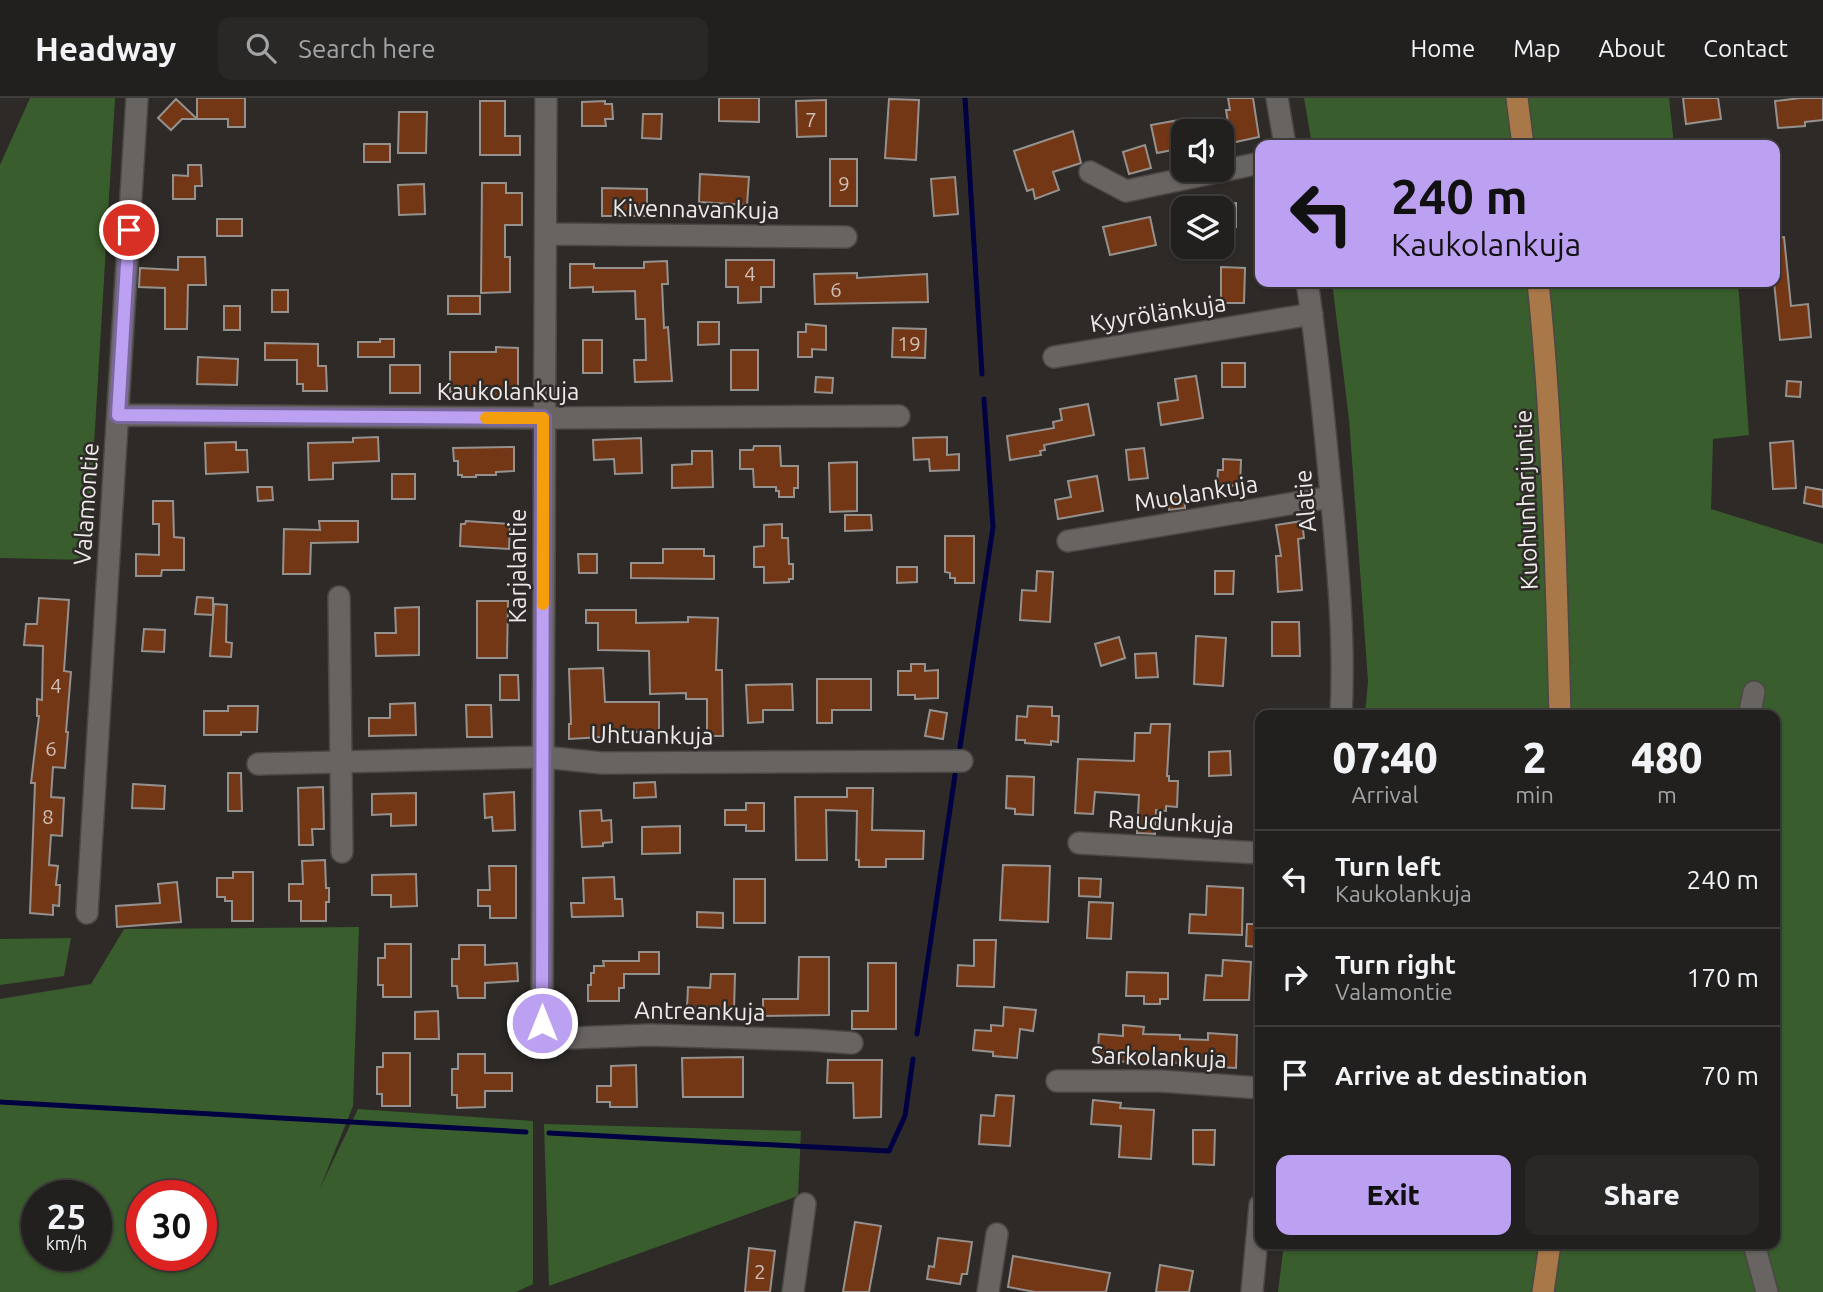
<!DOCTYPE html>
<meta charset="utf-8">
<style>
body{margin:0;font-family:Ubuntu,sans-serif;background:#2a2827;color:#f1f3f6;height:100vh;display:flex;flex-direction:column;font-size:26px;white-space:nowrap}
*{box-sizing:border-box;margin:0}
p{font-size:23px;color:#a2a3a4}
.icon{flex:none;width:38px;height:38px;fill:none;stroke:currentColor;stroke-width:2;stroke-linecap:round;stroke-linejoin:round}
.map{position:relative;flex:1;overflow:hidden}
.details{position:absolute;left:1255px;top:612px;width:525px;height:539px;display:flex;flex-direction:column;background:#22201e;border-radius:14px;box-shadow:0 2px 5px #0004,0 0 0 2px #3f3e3c}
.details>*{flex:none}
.hud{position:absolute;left:1255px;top:42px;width:525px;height:147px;border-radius:14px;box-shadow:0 2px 5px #0004,0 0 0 2px #3f3e3c;background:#bca0f2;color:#111;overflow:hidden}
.controls{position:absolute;left:1171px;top:21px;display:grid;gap:14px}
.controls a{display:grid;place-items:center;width:63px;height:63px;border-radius:14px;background:#22201e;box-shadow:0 2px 5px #0004,0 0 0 2px #3f3e3c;font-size:35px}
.speed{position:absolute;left:21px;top:1082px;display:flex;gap:14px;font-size:35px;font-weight:700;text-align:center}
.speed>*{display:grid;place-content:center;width:91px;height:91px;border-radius:50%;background:#22201e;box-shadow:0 2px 5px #0004,0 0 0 2px #3f3e3c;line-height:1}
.speed small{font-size:18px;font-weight:400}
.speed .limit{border:10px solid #d22;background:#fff;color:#111}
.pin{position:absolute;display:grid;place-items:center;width:60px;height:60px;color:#fff;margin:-30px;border:4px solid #fff;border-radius:50%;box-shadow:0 2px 7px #0007}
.me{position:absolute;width:77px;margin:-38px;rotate:0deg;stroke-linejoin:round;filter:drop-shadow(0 0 5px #0008)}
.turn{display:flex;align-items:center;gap:24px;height:147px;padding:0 21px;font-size:32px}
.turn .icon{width:91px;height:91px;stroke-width:2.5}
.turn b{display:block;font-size:49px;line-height:60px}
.eta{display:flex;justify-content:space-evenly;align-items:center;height:119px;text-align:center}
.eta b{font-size:42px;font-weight:800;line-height:49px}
.cta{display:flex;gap:14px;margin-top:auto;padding:14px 21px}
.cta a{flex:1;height:80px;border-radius:14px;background:#bca0f2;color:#111;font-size:28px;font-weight:800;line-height:80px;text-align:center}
.cta a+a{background:#2a2827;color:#f1f3f6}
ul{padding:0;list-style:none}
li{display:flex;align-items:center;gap:21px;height:98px;padding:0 21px;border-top:2px solid #3f3e3c}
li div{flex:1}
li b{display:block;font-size:26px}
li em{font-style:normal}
header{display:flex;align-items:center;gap:42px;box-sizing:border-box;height:98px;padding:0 35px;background:#22201e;border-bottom:2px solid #3f3e3c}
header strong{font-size:33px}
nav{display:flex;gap:38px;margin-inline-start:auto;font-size:24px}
.search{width:490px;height:63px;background:#2a2827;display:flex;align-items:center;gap:18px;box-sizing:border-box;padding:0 24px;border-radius:14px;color:#a2a3a4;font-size:26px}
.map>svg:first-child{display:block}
.green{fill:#395d2c;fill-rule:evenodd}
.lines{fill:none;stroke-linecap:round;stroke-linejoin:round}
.stream{stroke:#000042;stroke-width:5}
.building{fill:#733715;stroke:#95918f;stroke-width:2}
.minor-casing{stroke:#4a4745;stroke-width:24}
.major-casing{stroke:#4a4745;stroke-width:24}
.minor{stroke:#686462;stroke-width:21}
.major{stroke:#a87849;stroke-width:21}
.route-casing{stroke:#7a689d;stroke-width:18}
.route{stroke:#bca0f2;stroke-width:12}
.slow{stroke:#f59e0b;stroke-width:12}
.labels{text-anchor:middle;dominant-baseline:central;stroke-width:5;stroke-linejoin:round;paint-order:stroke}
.number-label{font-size:21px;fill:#cebdb4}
.street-label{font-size:24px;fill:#edeae9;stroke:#2e2a28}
</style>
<header>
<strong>Headway</strong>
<div class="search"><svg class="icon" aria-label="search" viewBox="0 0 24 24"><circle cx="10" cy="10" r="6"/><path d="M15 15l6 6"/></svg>Search here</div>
<nav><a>Home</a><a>Map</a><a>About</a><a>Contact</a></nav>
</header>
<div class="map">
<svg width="1823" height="1194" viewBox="0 0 1823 1194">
<rect width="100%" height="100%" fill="#2e2a28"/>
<!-- green -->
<path class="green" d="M30 0H115L87 462 0 460V67Z
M1304 0H1669L1674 47H1312Z
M1332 184H1738L1749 337 1713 341 1711 411 1823 446V1194H1278L1284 1146H1774V618H1365L1368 583 1349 321Z
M359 829 353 1008 320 1090 358 1011 533 1023V1186L516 1194H0V901L91 886 124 831ZM96 1097V1157H37V1097ZM142 1097H201V1157H142Z
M71 840 64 878 0 887V841Z
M544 1026 801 1033 798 1098 549 1188Z"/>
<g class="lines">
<!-- stream -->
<path class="stream" d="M965 0 982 276
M960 649 993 429 984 301
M917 936 955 677
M0 1004 526 1034
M549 1035 889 1053 905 1018 913 961"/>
</g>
<!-- building -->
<path class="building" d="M197 0H245V29H228V21H197Z
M719 0H759V24L719 23Z
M1228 0H1253L1259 39 1231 45 1226 12H1230Z
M1683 0H1718L1721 21 1686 26Z
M1801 0H1823V22L1805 24V28L1778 30 1775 3Z
M176 1 197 21H182L171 32 158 20Z
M889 1 919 2 916 62 885 60Z
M826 2V38L797 39 796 3Z
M480 3H505V38H520V57H480Z
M605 3V6H612L613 21H605L606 28H582V4Z
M399 14H427L426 55H398Z
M643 16H662L661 41 642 40Z
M1179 22 1183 50 1157 55 1151 27Z
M1073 33 1081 65 1053 74 1059 92 1035 101 1033 91 1027 93 1014 53Z
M364 46H390V64H364Z
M1145 47 1151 70 1129 76 1123 54Z
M830 61H857V108H830Z
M188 67H201L202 88H195V101H173V77L188 78Z
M700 76 749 79 747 107 699 104Z
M955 79 958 116 934 118 931 81Z
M482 85H506V95H522V127H505V159H510V194L481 195Z
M424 86 425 116 399 117 398 87Z
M602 90 647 91V118H602Z
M1236 105V129L1222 130V106Z
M1150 119 1156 147 1110 157 1103 129Z
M217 121H242V138H217Z
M1784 139 1791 208 1808 206 1811 239 1780 242 1774 184V140Z
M178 159H205L206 187H188L187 231H165V190L139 189 140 170 178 172Z
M726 162H774V189H761V204L738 205V189H726Z
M667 163 668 186H662L664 230 668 229 672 283 635 284 634 262H646L645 221H636L635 193 593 194V189L570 190V166H594V170H644V164Z
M1221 169 1245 170 1244 205H1221Z
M857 175V180L927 176 928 204 815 206 814 176Z
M272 192H288V214H272Z
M448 198H480V216H448Z
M224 208H240V232H224Z
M698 224H719V246L698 247Z
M806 226 826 228V252L812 251V259H798V234H806Z
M893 230 926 231 925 260 892 259Z
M380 241H394V259H358V244H380Z
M583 242H602V275H583Z
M265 245 318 246V268H326L327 293H303V286H297V262H265Z
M496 249 518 250V299L459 301V294H450V254H496Z
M731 252H758V292H731Z
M198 259 238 261 237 287 197 286Z
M1222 265H1245V289H1222Z
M390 267H420V295H390Z
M1196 278 1203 320 1161 327 1158 305 1178 302 1175 281Z
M816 279 833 280 832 295 815 294Z
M1787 283 1801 284 1800 299 1786 298Z
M1088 306 1094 337 1044 347 1045 352 1040 353 1041 357 1010 362 1007 338 1054 330 1053 324 1062 322 1060 311Z
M378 339 379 363 333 365V381L309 382 308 345 353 344V340Z
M947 339V357L959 356V372L930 373 929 361 914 362 913 340Z
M641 340 642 375 615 376 614 361 594 362 593 342Z
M1793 343 1796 390 1773 391 1770 345Z
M236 344V352H247L248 374 206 376 205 345Z
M754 348H780L781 368H798V390H794V399H779V393H776V389H754L753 371H740V352H753Z
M514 349V373L496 374V377H476V379H462V377H458V363H454L453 350Z
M1144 350 1148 380 1129 382 1126 352Z
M692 353H712L713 389 672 390V367L692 366Z
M1223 361 1241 362 1240 388 1217 387 1218 372H1223Z
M857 364V413L830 414 829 365Z
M392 376H415V401H392Z
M1097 378 1103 413 1058 421 1055 402 1071 399 1068 383Z
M257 389H272L273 402 258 403Z
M1806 389 1823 392V409L1804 405Z
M1184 398 1185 410 1169 412 1168 399Z
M153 403H173L174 439 184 440V472H162L161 478H136V456L159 457V426H153Z
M845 417H871L872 432 845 433Z
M319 423H358V444L311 445 310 476H283L284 431 320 432Z
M466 423 510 426 509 451 460 448 461 426H465Z
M1302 423 1304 440 1298 441 1302 492 1278 494 1276 458H1281L1276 427Z
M782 426V440H788L789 466H793V481H789V484L764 485V469H754V449L764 448V427Z
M945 438H974V485H955V480H950V475L945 474Z
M663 451H704V458H714V481L631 480V465H663Z
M578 456H597V475H579Z
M897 469H917V484L897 485Z
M1037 473 1053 474 1050 524 1020 522 1022 492 1036 493Z
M1215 473H1234L1233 496H1215Z
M197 499 213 500V517L195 516Z
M39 500 69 502 64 573 71 574 66 634H68L65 670 53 669 51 699 64 700 62 738 51 737 49 767 58 768 56 787H60L59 808 53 807V817L30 815 35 685H31L39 618H37V601L42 602 43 548 24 547 26 526H37Z
M477 503H508L507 560H477Z
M214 506 227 507 226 544 232 545 231 559 210 558Z
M419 509V557L376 558 375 535H396L395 510Z
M586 512H636V525L688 524V519L718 520 716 572H722L723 638H707V601H686V595L650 596 649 553 598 552V525H586Z
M1272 524H1299L1300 558H1272Z
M144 531 165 532 164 554 142 553Z
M1196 538 1226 540 1223 588 1194 586Z
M1119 539 1125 560 1101 568 1095 546Z
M1156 555 1158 579 1136 580 1135 556Z
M911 566H925V573L938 572V600L915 601V597H898V573H911Z
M603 570 605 604H659V634H602V639L569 641V626H571L569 571Z
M500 577H518L519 602H500Z
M817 581H871V612H832V625H817Z
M792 586 793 612H763V624L748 625 746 587Z
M415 605 416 637 369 638V620H390V606Z
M466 607H491L492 639H467Z
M228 608H258L257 634H241V637H204V613H228Z
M1028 608 1052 609V618H1059L1058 644 1051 643V647L1025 645V642H1016L1017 618 1027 619Z
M930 612 947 615 943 641 925 638Z
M1151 626H1170L1167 678H1169V683H1178L1177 709 1166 708V713L1156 712 1155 736 1137 735 1139 697 1095 694 1093 716 1075 715 1078 661 1134 663 1135 635H1150Z
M1230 653 1231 677 1209 678V654Z
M228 675H241L242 713H228Z
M1007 678 1034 679 1033 717 1015 716V711L1006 710Z
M655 684 656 699 634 700V685Z
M133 686 165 688 164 711 132 710Z
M323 689 324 731H312L313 747H299L298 690Z
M847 690H873L872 732 924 733 923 761H886V769H859V762H856L857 713 826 712 827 762H796L795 699H847Z
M514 694 515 732 493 733 492 719 485 720 484 696Z
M416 695V727L391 728V716L372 717V696Z
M746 705H764V733H746V727H725V712H746Z
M601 712 602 723 611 722 612 744 603 745V748L582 749 580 713Z
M680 728V755L642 756V729Z
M325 762 326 790H329V804H326V823H301V803H289V786H303L302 763Z
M1003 767 1050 768 1048 824 1000 822Z
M489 768H516V820H490V808H478V792H490Z
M233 774H253V823H232V803H225V799H217V780H233Z
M416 776 417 808 391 809V797H372V777Z
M614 779 615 801H622L623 818 572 819 571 805H584L583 780Z
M1079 780 1101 781 1100 799 1079 798Z
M734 781H765V825H734Z
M177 784 181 824 117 829 116 808 160 805 158 786Z
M1207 788 1243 790 1242 837 1189 835 1190 816 1206 817Z
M1089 804 1113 805 1111 841 1087 840Z
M697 814 723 815V830L697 829Z
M1247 826H1260V849L1246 848Z
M974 842H996L994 889 957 888 958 867 974 868Z
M385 846H411V899H383V887H378V860H385Z
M459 847H485V867L517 865 518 883 485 885V900H458L457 888H452V861H459Z
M639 854H659V876H624V890H619V903H588V887H591V875H594V868H604L603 863H639Z
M799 859H829V917L763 918V901H798Z
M1223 862 1251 864 1249 902H1204L1206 877 1222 878Z
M868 865H896V931H852V913H868Z
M1127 874 1168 875V901H1160V906H1144V898H1126Z
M711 876H735L734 912 687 910 688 889 710 890Z
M1004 909 1036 912 1033 933 1020 931 1017 960 993 958V954L973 952 975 932 991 933V927L1003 928Z
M438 913 439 941H415V914Z
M1123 927 1144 929 1143 936 1180 937V941L1208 942V935L1237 937 1236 970 1182 967 1183 965 1097 963 1099 936 1123 938Z
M383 955H410V1008H382V996H377V969H383Z
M458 956H485V975H512V993H485V1009L457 1010V997H452V971H458Z
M743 959V999H683L682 960Z
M828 962H882L881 1019 854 1020 853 985H827Z
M636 967 637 1009H610V1004H597V988H611V968Z
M996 997 1014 998 1010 1048 979 1046 981 1017 994 1018Z
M1093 1002 1121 1005 1120 1010 1154 1012 1151 1061 1119 1059 1121 1028 1091 1026Z
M1193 1032H1215L1214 1067 1193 1066Z
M855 1124 881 1128 869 1194H843Z
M938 1140 972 1144 967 1176H962L960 1186 927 1181 929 1168 934 1169Z
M749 1150 775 1153 770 1194H745Z
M1013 1158 1110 1175 1106 1194H1035L1008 1189Z
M1160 1167 1193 1173 1189 1194H1156Z"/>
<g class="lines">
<defs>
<path id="minor" d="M546 0 542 925 549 934 571 940 650 937 811 942 852 945
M1277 0 1285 47
M1090 74 1126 93 1260 65
M546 136 846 139
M1307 184C1318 254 1324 324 1331 395 1338 470 1345 543 1341 618
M1054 259 1312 216
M118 317 543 320 899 318
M1068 443 1331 399
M339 499 342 754
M1749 618 1754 594
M258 666 543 659 602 665 962 663
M1079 745 1260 755
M87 815 137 0
M1057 983H1160L1260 990
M1754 1146 1767 1194
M793 1194 805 1106
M988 1194 997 1136
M1252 1194 1260 1107"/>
<path id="major" d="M1517 0 1523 47
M1538 184C1553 328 1556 473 1560 618
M1543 1194 1550 1146"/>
</defs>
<!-- minor casing -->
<use href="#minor" class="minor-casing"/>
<!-- major casing -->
<use href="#major" class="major-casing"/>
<!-- minor -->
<use href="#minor" class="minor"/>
<!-- major -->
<use href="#major" class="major"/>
</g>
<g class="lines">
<defs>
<path id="route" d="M129 132 118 317 543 320 542 925"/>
</defs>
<!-- route casing -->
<use href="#route" class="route-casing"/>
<!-- route -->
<use href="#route" class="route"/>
<!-- slow -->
<path class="slow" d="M486 320H543V506"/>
</g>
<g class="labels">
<!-- number labels -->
<g class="number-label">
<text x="811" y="21">7</text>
<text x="844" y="85">9</text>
<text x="750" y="175">4</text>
<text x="836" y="191">6</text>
<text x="909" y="245">19</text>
<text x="56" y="587">4</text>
<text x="51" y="650">6</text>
<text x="48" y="718">8</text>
<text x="760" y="1173">2</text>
</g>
<!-- street labels -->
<g class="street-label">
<text transform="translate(696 111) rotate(1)">Kivennavankuja</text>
<text transform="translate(1158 215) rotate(-9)">Kyyrölänkuja</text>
<text x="508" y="293">Kaukolankuja</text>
<text transform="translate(1196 395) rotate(-9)">Muolankuja</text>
<text transform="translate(1526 402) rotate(-92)">Kuohunharjuntie</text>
<text transform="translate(1305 403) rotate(-95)">Alatie</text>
<text transform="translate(86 406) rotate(-86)">Valamontie</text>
<text transform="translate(517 468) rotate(-90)">Karjalantie</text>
<text transform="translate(652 637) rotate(1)">Uhtuankuja</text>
<text transform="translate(1171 724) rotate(3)">Raudunkuja</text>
<text transform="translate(700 913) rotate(1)">Antreankuja</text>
<text transform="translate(1159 959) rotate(2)">Sarkolankuja</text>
</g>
</g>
</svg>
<div class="controls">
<a><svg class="icon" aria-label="sound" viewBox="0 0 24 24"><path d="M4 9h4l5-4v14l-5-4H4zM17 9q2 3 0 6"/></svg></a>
<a><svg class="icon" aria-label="layers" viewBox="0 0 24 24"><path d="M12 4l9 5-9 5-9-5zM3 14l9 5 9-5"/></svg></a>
</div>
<div class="speed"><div>25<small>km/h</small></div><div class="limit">30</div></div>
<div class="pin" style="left:129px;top:132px;background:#d93025"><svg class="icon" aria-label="arrive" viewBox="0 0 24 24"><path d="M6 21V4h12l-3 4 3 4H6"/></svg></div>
<svg class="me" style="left:542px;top:925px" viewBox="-20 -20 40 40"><circle r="17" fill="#bca0f2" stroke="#fff" stroke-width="3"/><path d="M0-11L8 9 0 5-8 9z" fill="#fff"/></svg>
<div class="hud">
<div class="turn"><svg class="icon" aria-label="left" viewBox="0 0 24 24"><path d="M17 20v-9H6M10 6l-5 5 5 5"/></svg><div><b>240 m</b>Kaukolankuja</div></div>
</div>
<section class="details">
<div class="eta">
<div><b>07:40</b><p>Arrival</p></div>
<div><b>2</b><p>min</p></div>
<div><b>480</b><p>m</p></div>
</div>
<ul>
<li><svg class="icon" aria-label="left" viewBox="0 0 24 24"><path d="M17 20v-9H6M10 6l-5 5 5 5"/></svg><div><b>Turn left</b><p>Kaukolankuja</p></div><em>240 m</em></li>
<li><svg class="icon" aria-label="right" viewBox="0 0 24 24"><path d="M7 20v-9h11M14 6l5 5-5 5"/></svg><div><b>Turn right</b><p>Valamontie</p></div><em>170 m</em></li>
<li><svg class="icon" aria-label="arrive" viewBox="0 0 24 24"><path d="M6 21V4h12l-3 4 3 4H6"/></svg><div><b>Arrive at destination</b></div><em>70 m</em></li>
</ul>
<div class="cta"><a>Exit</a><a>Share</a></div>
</section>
</div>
